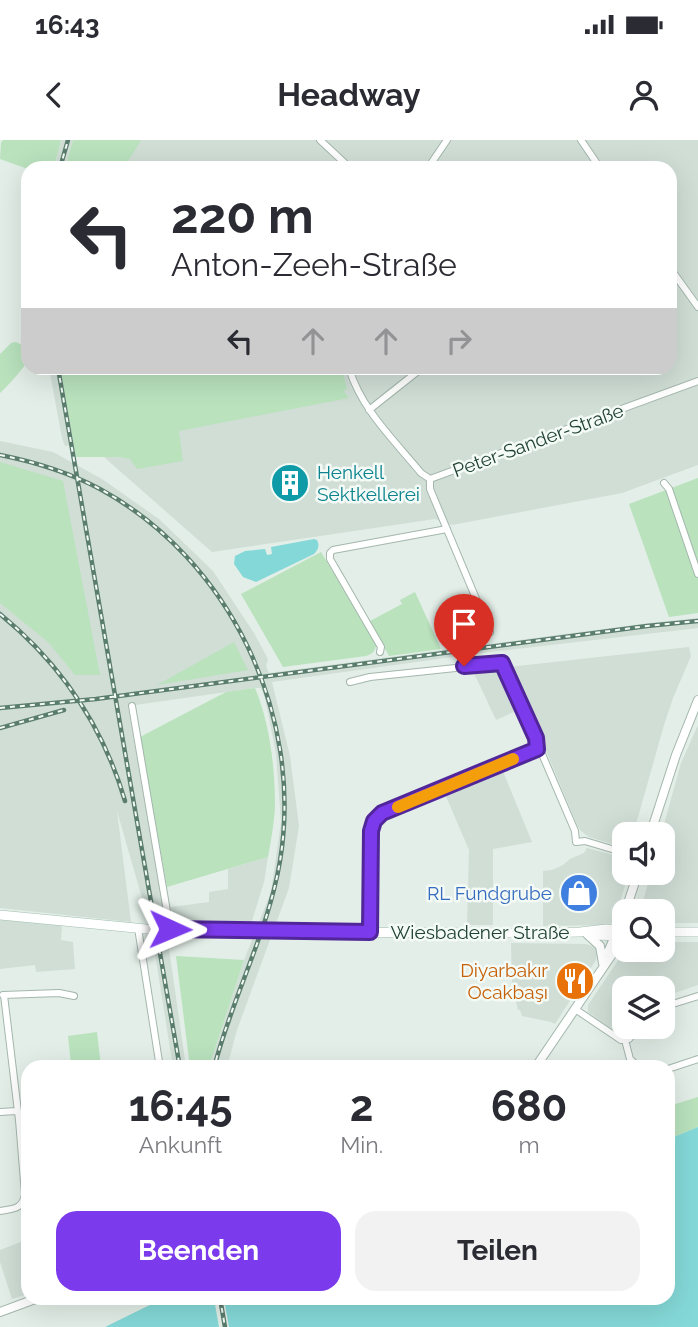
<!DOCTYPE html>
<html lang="de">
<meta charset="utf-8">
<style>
body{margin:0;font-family:Raleway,sans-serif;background:#f2f2f3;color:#2b2b33;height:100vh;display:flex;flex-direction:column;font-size:26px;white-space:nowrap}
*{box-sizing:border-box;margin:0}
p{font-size:23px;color:#7c7c81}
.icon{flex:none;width:38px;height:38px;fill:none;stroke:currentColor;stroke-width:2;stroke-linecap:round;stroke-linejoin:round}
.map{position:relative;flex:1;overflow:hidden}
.panel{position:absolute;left:21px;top:920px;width:654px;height:245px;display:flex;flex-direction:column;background:#fff;border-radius:21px;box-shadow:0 7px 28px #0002}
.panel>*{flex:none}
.banner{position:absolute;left:21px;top:21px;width:656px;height:214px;border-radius:21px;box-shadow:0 7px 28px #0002;background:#fff;color:#2b2b33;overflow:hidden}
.fabs{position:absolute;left:612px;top:682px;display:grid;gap:14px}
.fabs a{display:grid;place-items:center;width:63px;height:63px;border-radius:14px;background:#fff;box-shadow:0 7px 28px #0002;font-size:35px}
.pin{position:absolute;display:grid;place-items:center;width:60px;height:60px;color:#fff;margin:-72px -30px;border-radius:50% 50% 50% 0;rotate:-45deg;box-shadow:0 0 7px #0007}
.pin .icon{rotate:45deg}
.me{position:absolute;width:77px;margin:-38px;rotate:91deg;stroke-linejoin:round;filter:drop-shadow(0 0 5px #0008)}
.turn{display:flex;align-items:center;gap:24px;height:147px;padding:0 35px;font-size:32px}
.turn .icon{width:91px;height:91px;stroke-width:2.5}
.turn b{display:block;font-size:49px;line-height:60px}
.lanes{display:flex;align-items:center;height:66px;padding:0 35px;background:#0003;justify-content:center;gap:35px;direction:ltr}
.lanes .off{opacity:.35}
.eta{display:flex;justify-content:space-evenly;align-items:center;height:119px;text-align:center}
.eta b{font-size:42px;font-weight:700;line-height:49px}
.action{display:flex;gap:14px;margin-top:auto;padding:14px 35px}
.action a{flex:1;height:80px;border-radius:21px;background:#7c3aed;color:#fff;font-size:28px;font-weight:700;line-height:80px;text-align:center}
.action a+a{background:#f2f2f3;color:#2b2b33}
.status{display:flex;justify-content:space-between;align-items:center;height:49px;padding:0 35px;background:#fff;direction:ltr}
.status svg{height:19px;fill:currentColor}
header{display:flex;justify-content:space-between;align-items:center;height:91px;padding:0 35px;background:#fff;font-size:32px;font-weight:700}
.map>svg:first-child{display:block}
.built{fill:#d0ded6}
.green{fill:#b9e2bd}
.water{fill:#84d9d8}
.pier{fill:#e2eee7}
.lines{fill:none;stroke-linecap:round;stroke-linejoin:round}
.minor-casing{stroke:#a4b7ad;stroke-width:8}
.tertiary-casing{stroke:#a4b7ad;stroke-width:10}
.secondary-casing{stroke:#a2beb0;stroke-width:10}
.minor{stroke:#fff;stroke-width:6}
.tertiary{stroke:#fff;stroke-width:8}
.secondary{stroke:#fff;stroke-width:9}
.rail-casing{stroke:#5a7d6e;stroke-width:4.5}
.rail{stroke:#f4faf6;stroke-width:2;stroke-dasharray:5;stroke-linecap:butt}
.route-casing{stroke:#51269a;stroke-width:18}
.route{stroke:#7c3aed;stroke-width:12}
.slow{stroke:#f59e0b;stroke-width:12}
.labels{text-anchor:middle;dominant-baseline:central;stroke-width:5;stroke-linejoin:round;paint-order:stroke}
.street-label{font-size:19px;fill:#204233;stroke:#f4faf6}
.culture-label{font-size:19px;fill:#0d838f;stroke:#f4faf6;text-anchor:start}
.shop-label{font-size:19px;fill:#366cbe;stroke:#f4faf6;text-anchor:end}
.food-label{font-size:19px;fill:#c56008;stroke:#f4faf6;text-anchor:end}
</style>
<div class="status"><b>16:43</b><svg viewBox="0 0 49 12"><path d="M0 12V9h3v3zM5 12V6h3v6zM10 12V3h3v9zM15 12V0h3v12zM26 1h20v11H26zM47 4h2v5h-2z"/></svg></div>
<header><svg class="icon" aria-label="back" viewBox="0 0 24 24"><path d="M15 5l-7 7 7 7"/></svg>Headway<svg class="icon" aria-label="person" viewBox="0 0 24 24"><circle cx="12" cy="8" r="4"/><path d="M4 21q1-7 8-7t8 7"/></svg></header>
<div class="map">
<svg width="698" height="1187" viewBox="0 0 698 1187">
<rect width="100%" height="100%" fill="#e2eee7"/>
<!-- built -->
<path class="built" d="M61 0H73L65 28H54Z
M105 0H698V325L622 353 452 385 435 379 212 412 105 318 98 228H670V28H95Z
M49 228H60L73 305 65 306 62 298Z
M0 301 53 312 102 339 159 379 213 431 254 493 268 519 266 526 269 533 649 483 698 478V488L474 514 272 542 290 616 299 686 289 748 237 890 227 927H209L244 820 271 752 281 682 276 613 265 558 261 548H255L128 566 162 760 186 927H173L154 808 142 758 117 671 131 782 0 768Z
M689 507 691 516 673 558 664 585 633 695H625V708L589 697 581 691 577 685 539 594H538L509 527Z
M491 528 499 531 504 537 518 570 496 580 473 531Z
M698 585V783H663V772H640L651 733H663V695H661L681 623Z
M502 629 532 702 493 709V785H467L469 710 445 654Z
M587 708 625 718V733H629L614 781 609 785 543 786V731L552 730 563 725 570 719 584 713Z
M268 717 264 742 251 784 174 785 171 767 209 762V752L228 749V729Z
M0 779 62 784 61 800 73 802 75 829 36 832 35 825 0 829Z
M663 802H698V845L663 857V849H625V887H633L629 893 624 895H620L588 872V865L625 810H663Z
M511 803 586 804 592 806 596 809 597 814 596 820 555 884 551 882 522 876 520 870H518L512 843Z
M28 1099V1154L12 1159 0 1122V1110Z"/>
<!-- green -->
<path class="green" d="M3 0H61L54 28 28 29 0 19 1 3Z
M73 0H141L124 28H65Z
M16 202 20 204 25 203C28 207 30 214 28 220 25 227 6 248 0 253V214L11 203Z
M60 228H342L347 250H343L349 258 179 291 183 321 137 329 130 319 119 317H76Z
M0 322 63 341 100 535H75L48 502 0 463Z
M698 338V473L669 477 629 364Z
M321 412 376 504C376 511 372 514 366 516L283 527 241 454Z
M415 452 441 509 389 516 370 481 402 464 400 460Z
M234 502 248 530 157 545Z
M255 548C270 584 275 628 275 667 274 684 271 700 268 717L167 747 140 597 226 552Z
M176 816 244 820 209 927H190Z
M97 892 101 927H61V925L71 924 68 896Z
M698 957V987L669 999V966Z"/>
<!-- water -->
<path class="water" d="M314 399 317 400C320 406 318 410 314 414L256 442 243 437 234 424 235 416 245 411 265 409 267 415 272 414 271 407Z
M698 987V1187H105L164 1158H668L669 999Z"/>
<!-- pier -->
<path class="pier" d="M214 1159H224L229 1187H219Z"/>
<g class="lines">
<defs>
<path id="minor" d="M320 0 350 28
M581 0 600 28
M428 28 447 0
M670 128 698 167
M349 228C361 269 394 300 421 333L430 339 698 241
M369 270 422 228
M430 339V349L490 492
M664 343 669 349 698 434
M380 512 381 507 330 419V413L333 410 447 389
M350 542 370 537 503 523 536 598V609L542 614 575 691 576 702 585 701 625 713
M132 566 170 789
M138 788 160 928
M371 792V691L375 681 382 673 536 609
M3 855 59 853 74 856
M663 867 698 856
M575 869 621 900 629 899 639 887
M625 900 630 919 640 928
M668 929 698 919
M0 972 17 971
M0 1071C13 1069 23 1069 25 1054L19 980 4 855"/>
<path id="tertiary" d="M650 695 676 615 698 560
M625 772 638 733
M587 794 600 806 603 823
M608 812 625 773
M535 928 615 810 624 793
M0 1172 38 1158"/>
<path id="secondary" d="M0 775 146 789 253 792 538 793 580 792 606 789 625 790
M663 792H698
M592 795 625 796"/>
</defs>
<!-- minor casing -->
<use href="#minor" class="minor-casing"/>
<!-- tertiary casing -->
<use href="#tertiary" class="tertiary-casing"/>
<!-- secondary casing -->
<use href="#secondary" class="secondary-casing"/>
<!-- minor -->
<use href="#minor" class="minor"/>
<!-- tertiary -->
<use href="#tertiary" class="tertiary"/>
<!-- secondary -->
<use href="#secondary" class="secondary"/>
<defs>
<path id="rail" d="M60 28 68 0
M58 228 180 928
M0 315C35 322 68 332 100 349 230 420 304 575 280 721 268 793 232 857 214 928
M0 474C60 523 103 586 125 661
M0 568 96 559 647 486 698 481
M0 588 64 570
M220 1158 225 1187"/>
</defs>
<!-- rail casing -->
<use href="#rail" class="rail-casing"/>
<!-- rail -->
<use href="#rail" class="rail"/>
</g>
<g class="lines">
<defs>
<path id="route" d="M170 789 370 792 371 691 374 681 382 673 537 609 536 598 502 523 464 526"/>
</defs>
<!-- route casing -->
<use href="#route" class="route-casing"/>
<!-- route -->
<use href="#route" class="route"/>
<!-- slow -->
<path class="slow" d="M398 667 513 619"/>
</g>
<!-- icons -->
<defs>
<symbol id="building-disc" viewBox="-11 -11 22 22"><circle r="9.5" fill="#0f9aa8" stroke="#f4faf6"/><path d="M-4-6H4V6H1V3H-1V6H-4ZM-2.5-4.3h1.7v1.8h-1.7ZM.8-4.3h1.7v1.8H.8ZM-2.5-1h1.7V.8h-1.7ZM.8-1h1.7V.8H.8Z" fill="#fff"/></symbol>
<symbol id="shop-disc" viewBox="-11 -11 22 22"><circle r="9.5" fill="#3f7fe0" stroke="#f4faf6"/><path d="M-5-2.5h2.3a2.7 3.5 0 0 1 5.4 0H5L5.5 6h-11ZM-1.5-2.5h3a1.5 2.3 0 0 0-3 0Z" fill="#fff"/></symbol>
<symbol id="restaurant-disc" viewBox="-11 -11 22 22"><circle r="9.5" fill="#e8710a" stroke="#f4faf6"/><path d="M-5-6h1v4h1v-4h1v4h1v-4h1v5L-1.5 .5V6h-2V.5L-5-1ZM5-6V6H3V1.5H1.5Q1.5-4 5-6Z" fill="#fff"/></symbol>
</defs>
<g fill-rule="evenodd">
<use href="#building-disc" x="268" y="321" width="44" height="44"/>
<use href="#shop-disc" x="557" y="731" width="44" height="44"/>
<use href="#restaurant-disc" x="553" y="819" width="44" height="44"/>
</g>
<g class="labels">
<!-- street labels -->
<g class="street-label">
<text transform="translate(538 300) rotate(-20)">Peter-Sander-Straße</text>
<text x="480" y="792">Wiesbadener Straße</text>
</g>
<!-- culture labels -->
<g class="culture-label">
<text x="317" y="332">Henkell<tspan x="317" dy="22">Sektkellerei</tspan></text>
</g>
<!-- shop labels -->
<g class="shop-label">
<text x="552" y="753">RL Fundgrube</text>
</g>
<!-- food labels -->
<g class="food-label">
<text x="548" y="830">Diyarbakır<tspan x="548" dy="22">Ocakbaşı</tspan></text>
</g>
</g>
</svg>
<div class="fabs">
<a><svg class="icon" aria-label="sound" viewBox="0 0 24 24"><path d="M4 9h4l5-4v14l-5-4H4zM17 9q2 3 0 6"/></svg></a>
<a><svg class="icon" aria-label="search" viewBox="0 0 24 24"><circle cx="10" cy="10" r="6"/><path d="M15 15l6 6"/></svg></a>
<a><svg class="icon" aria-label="layers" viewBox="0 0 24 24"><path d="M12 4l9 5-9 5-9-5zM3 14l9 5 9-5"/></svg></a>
</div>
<div class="pin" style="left:464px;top:526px;background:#d93025"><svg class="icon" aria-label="arrive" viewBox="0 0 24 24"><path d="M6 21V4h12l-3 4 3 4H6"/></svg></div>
<svg class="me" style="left:170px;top:789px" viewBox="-20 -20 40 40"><path d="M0-17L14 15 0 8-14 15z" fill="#7c3aed" stroke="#fff" stroke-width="4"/></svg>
<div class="banner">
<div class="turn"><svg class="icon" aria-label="left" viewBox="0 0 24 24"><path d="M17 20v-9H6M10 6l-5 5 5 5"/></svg><div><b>220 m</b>Anton-Zeeh-Straße</div></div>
<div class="lanes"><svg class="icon" aria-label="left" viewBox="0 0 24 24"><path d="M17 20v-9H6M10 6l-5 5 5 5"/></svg><svg class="icon off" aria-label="ahead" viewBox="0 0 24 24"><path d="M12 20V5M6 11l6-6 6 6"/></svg><svg class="icon off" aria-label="ahead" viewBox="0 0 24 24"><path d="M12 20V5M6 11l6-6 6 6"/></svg><svg class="icon off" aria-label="right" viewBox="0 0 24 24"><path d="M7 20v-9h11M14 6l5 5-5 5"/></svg></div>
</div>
<section class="panel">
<div class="eta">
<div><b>16:45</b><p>Ankunft</p></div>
<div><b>2</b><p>Min.</p></div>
<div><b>680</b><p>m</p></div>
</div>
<div class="action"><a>Beenden</a><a>Teilen</a></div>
</section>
</div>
